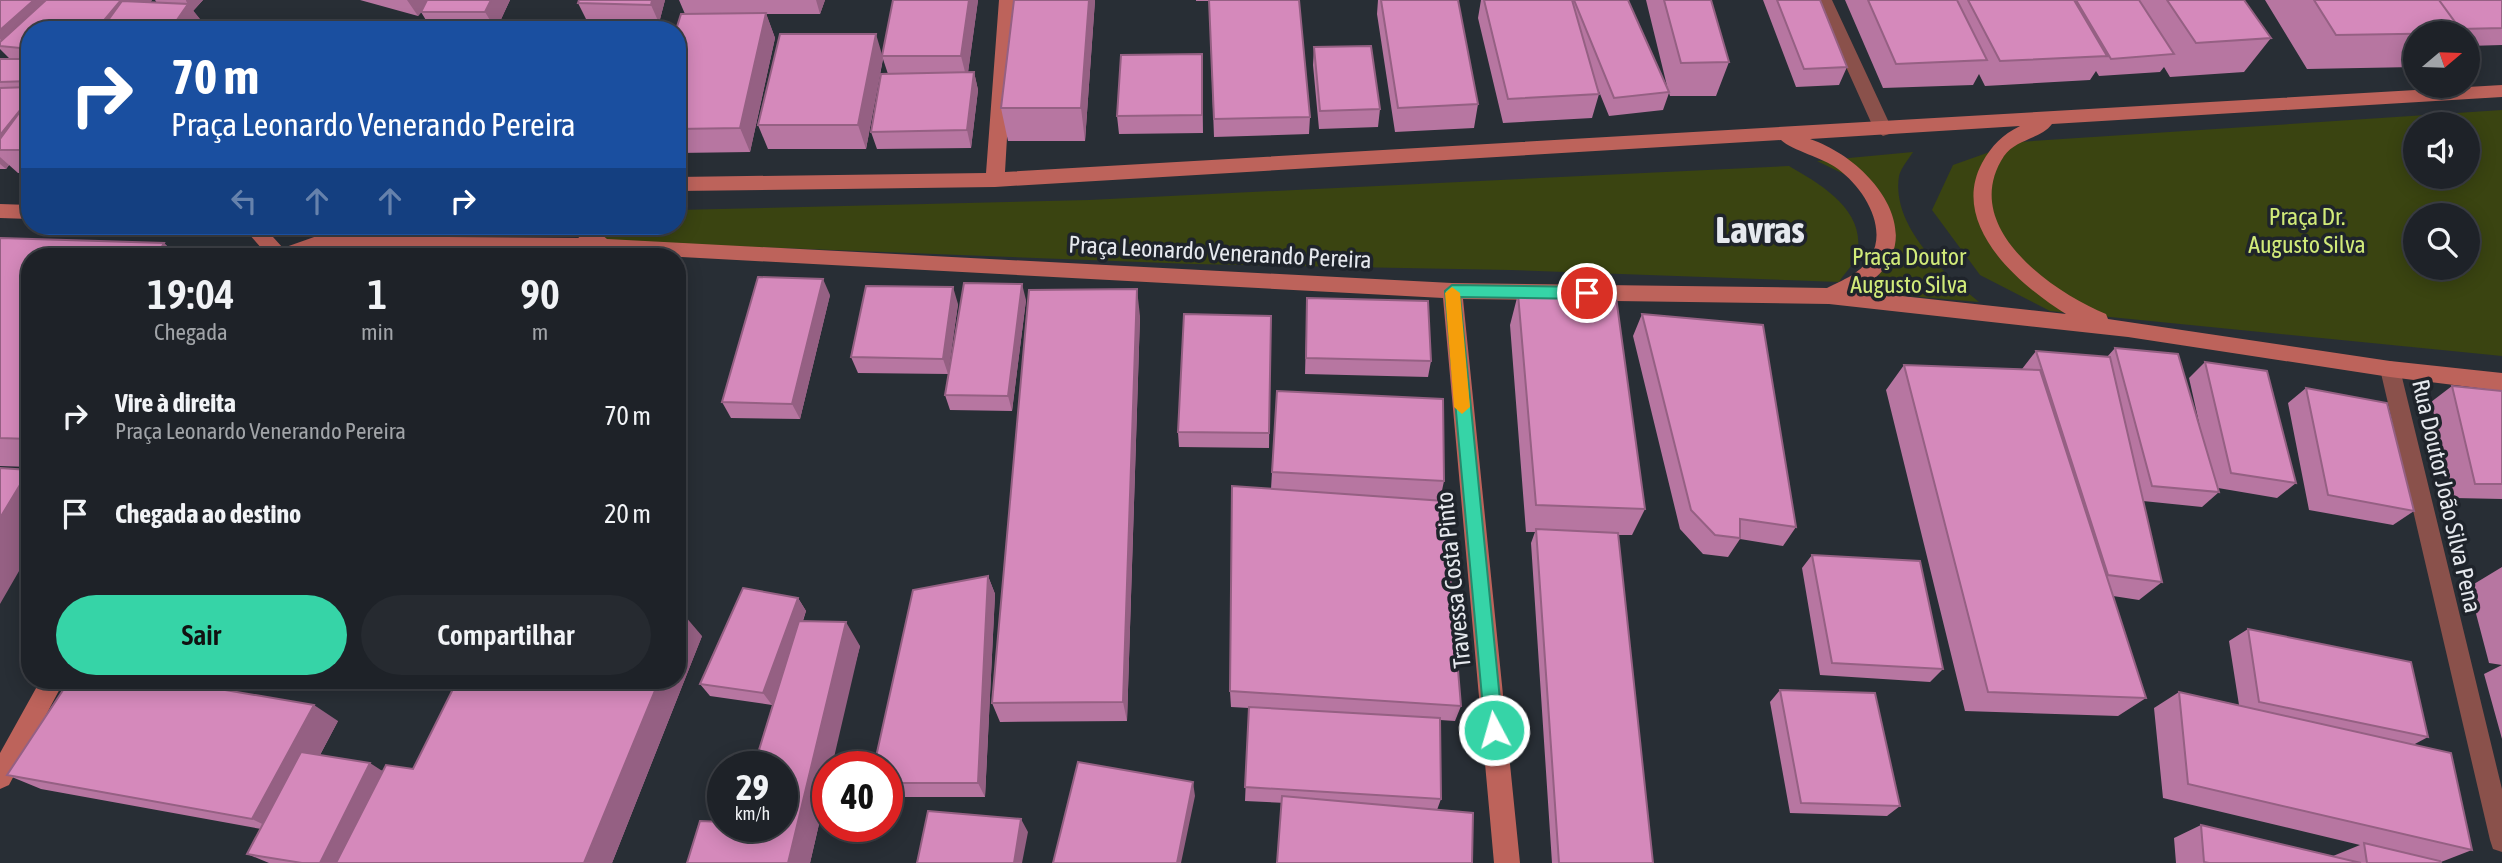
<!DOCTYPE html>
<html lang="pt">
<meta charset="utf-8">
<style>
body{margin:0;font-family:"Asap Condensed",sans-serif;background:#262a30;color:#f1f3f6;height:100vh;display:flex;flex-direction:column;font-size:26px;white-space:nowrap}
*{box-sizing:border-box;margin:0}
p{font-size:23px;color:#a1a4a8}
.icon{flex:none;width:38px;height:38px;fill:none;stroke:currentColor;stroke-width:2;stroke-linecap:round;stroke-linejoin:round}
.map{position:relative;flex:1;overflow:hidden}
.sheet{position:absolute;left:21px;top:248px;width:665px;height:441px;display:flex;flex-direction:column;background:#1e2228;border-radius:28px;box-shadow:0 4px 18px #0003,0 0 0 2px #3c3f45}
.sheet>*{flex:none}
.guide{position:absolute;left:21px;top:21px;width:665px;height:214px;border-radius:28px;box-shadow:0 4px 18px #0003,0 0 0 2px #3c3f45;background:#1a4fa0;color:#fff;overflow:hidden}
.needle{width:46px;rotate:71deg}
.controls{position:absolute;left:2403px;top:21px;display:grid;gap:14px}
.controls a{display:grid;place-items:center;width:77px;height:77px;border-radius:50%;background:#1e2228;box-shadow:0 4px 18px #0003,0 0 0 2px #3c3f45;font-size:35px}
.speed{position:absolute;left:707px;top:751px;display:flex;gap:14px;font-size:35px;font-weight:700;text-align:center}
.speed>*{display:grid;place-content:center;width:91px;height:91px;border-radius:50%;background:#1e2228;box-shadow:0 4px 18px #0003,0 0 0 2px #3c3f45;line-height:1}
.speed small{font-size:18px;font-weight:400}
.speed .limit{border:10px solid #d22;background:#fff;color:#111}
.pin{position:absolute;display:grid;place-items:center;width:60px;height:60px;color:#fff;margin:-30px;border:4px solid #fff;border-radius:50%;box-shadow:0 2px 7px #0007}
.me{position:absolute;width:77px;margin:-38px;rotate:354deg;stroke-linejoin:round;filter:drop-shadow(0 0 5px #0008)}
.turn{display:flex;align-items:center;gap:24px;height:147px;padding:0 35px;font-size:32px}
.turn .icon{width:91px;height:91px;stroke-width:2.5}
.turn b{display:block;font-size:49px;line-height:60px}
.lanes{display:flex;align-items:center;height:66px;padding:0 35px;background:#0003;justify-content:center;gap:35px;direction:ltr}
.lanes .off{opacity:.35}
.eta{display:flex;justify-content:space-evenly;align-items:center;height:119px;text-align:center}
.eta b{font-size:42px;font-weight:600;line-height:49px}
.primary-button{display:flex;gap:14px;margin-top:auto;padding:14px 35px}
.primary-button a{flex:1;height:80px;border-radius:42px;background:#36d4a7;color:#111;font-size:28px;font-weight:600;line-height:80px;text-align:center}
.primary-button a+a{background:#262a30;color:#f1f3f6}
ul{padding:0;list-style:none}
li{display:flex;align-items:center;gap:21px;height:98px;padding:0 35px}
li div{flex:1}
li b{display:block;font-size:26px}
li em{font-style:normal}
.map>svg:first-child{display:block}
.green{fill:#3a4411;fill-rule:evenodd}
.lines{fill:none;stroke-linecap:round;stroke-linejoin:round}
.street{fill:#8a514b;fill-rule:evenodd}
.secondary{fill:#bd635b;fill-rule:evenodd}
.wall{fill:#b776a1}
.shaded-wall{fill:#956083}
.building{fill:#d589bb;stroke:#956083;stroke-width:2}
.route{fill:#36d4a7;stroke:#238a6d;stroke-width:2}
.slow{fill:#f59e0b}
.labels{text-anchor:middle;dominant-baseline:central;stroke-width:7;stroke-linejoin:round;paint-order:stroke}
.park-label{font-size:24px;fill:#d1ea79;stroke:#1f242b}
.street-label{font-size:24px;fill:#e6e9ee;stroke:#1f242b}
.town-label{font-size:38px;font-weight:bold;fill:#e6e9ee;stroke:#1f242b}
</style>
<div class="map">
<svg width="2502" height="863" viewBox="0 0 2502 863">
<rect width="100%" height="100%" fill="#282e35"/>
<!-- green -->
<path class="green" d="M2502 110V356L2050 311 1980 275 1932 210 1953 165 2018 142ZM2415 124H2468V177H2415ZM2415 215H2468V268H2415Z
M1913 152C1908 160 1901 168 1899 176 1891 226 1944 274 1979 302L1874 293 1883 263 1886 225 1850 177 1817 161Z
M1789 166C1820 184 1867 210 1857 255 1855 263 1844 274 1839 282L1510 270 1193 264 599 241 590 234 587 226H677V210L1089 200Z"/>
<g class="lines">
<!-- street -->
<path class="street" d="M1816 0H1832L1892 129 1889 134 1883 136 1874 129Z
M2390 361 2397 363 2400 369 2502 789V852L2493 849 2490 840 2380 369 2383 363Z"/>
<!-- secondary -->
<path class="secondary" d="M999 0H1015L1005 172 2502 85V97L2052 124C2041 139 2016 139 2004 156 1958 226 2051 291 2106 314L2108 319 2390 361 2502 373V391L2390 377 2128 337 1829 304 1463 299 1520 863H1494L1443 298 608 253 318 250 300 257H269L242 226H263L283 248 317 236 579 238 573 226H591L607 239 1452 283 1827 288C1836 283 1847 279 1855 273 1897 244 1870 193 1838 169 1822 157 1793 151 1781 140L995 187 677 191V177L986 173ZM2020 126C2002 135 1992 145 1982 163 1949 225 2019 285 2066 314L1856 291C1940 246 1875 161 1810 139Z
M0 204 30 205V219L0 218Z
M40 681H64L9 785 0 789V753Z"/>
</g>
<!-- wall -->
<path class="wall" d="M0 0H152L150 2 157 3 155 0H203L193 11 208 29 30 30V173H18L9 165 6 169H0V59H10L0 49Z
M360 0H510L496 30H432L421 12 418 16Z
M579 0H665L659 23 587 21 578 3Z
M679 0H825L820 14H766L775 38 750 152 677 153V30L685 14Z
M893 0H978L968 72H974L978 90 971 148 877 149 871 132 888 74 883 59 866 149H768L758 125 882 56Z
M1014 0H1095L1085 141H1008L1001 108Z
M1196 0H1299L1310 117 1309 134 1214 137 1209 1H1196Z
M1378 0H1458L1478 104 1474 128 1395 132 1377 14Z
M1481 0H1628L1668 90 1646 0H1711L1729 62 1716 96H1670L1669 93 1663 110 1609 116 1598 89 1599 94 1592 118 1503 123 1478 18Z
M1763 0H1820L1847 67 1839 85 1796 87Z
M1845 0H2244L2271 38 2244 72 2170 77 2164 67 2160 72 2099 76 2096 71 2090 80 1985 86 1979 74 1973 85 1883 88Z
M2265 0H2502V45L2468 46V33H2415V67L2307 69Z
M1314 47 1380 109 1378 127 1319 129 1313 65Z
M1202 54 1203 133 1119 134 1117 116Z
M0 238 164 243 178 257H30V467L0 466Z
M1518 294 1645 509 1632 535H1618L1653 863H1552L1531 543 1535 532H1526L1510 325Z
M830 295 800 419 731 418 722 402Z
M1307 298 1431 361 1428 377 1305 374Z
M1026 300 1012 411 950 410 945 395Z
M958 304 948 374 858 373 851 357Z
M1642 314 1796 527 1783 546 1740 539 1728 557 1703 554 1680 529 1633 336Z
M1140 316 1127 721 1000 722 992 703Z
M1271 316 1269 448 1179 447 1178 432Z
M2115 348 2200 427 2189 378 2205 362 2296 483 2277 498 2218 488 2219 492 2202 507 2143 501 2162 582 2139 600 2113 596 2146 698 2118 716 1965 711 1886 390 1904 365 2022 369 2036 351 2107 357Z
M2452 386 2502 391V499L2454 498 2431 402Z
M2306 388 2414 511 2393 525 2309 510 2288 403Z
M1272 472 1444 481 1440 500 1461 706 1455 721 1440 720 1441 799 1437 810 1245 801 1249 708 1231 707 1230 691 1271 489Z
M1812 555 1943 669 1930 682 1820 675 1802 568Z
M2502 567V739L2484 674 2502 665 2489 663 2469 587Z
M988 576 995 594 985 797H887V766Z
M798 598 806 611 803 621 860 646 828 766V785L810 863H687L782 826 780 683 772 705 710 696 700 684Z
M2248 629 2428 737 2413 745 2472 850 2441 862V863H2176L2174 838 2201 825 2333 856 2360 845 2163 798 2154 708 2179 692 2239 705 2229 641Z
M702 636 612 863H269L247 854 261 829 41 789 7 775 338 721 320 755 383 771 413 769Z
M1780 690 1900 806 1887 816 1790 813 1770 702Z"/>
<!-- shaded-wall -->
<path class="shaded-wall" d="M34 0H71L8 47 0 39V30Z
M121 0H152L127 30H96Z
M186 0H203L193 11 186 1Z
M407 0H433L418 16Z
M491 0H510L496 30 485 12Z
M652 0H665L659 23 651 5Z
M816 0H825L820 14Z
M969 0H978L967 80 961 56Z
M1089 0H1095L1085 141 1081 108Z
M188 4 208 29V30H170Z
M766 13 775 38 750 152 740 128Z
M876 34 883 58 866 149 858 125Z
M974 72 978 90 971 148 967 130Z
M30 98 0 150V135Z
M0 157 9 165 6 169 0 164Z
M164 243 178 257H156Z
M823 279 830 295 800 419 792 404Z
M1022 284 1026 300 1012 411 1008 396Z
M953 287 958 304 948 374 943 359Z
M1137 289 1140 316 1127 721 1123 702Z
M29 470 30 471V552L0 604V518Z
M988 576 995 594 985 797 978 783Z
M798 598 806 611 772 705 763 693Z
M685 616 702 636 612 863H584L659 681H677V636Z
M846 622 860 646 832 766H828V785L810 863H788Z
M314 705 338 721 279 832 252 819Z
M370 763 387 774 343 863H320Z
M1193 782 1195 796 1181 863H1177Z
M1021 819 1028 832 1022 863H1014Z"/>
<!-- building -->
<path class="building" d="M0 0H34L0 30Z
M46 0H121L96 30H30V49L0 46V42Z
M427 0H491L485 12H421Z
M579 0H652L651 5 578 3Z
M893 0H969L961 56H882Z
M1014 0H1089L1081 108H1001Z
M1209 0H1299L1310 117 1214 119Z
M1381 0H1458L1478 104 1398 108Z
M1484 0H1572L1599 94 1508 99Z
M1574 0H1628L1669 92 1614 98Z
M1664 0H1711L1729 62 1681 63Z
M1777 0H1820L1847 67 1804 69Z
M1868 0H1957L1987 60 1896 64Z
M1968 0H2074L2107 56 2000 61Z
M2076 0H2139L2174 54 2111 59Z
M2167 0H2244L2271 38 2196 43Z
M2314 0H2439L2463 33 2336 35Z
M2439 0H2502V28L2460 29Z
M122 1 188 4 170 30H101Z
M766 13 740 128 677 129 676 30 681 14Z
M661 24 660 30H585L586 26Z
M780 34H876L858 125H758Z
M1371 46 1380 109 1320 111 1314 47Z
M1202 54V115L1117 116 1121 55Z
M0 59H30V81L0 82Z
M974 72 967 130 871 132 881 74Z
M30 87V98L0 135V88Z
M30 98V150H0V139Z
M0 238 164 243 156 257H30V439L0 438Z
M283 255 319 257H282Z
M758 277 823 279 792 404 722 402Z
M964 283 1022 284 1008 396 945 395Z
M866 286 953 287 943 359 851 357Z
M1137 289 1123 702 992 703 1029 290Z
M1518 294 1616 297 1645 509 1536 505Z
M1307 298 1428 301 1431 361 1306 358Z
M1184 314 1271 316 1269 433 1178 432Z
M1642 314 1763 325 1796 527 1740 519V538L1715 535 1691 510Z
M2115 348 2178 354 2219 492 2152 486Z
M2036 351 2110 357 2162 582 2108 575Z
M2205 362 2267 371 2296 483 2231 473Z
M1904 365 2040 370 2146 698 1988 692Z
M2452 386 2502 391V484H2475Z
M2306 388 2387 403 2414 511 2328 495Z
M1277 391 1443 399 1444 481 1272 472Z
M0 468 29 470 0 518Z
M1232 486 1444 501 1461 706 1230 691Z
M1536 529 1618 533 1653 863H1559Z
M1812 555 1920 561 1943 669 1832 663Z
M988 576 978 783H887V766H874L913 590Z
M743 588 798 598 763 693 700 684Z
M677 614 685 616 677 636Z
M799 621 846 622 788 863H687L700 821 723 822V826H782V766H754Z
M2248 629 2411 662 2428 737 2259 702Z
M69 681H172L314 705 252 819 7 775Z
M457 681H659L584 863H336L386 765 413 769Z
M1780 690 1875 693 1900 806 1801 803Z
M2179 692 2451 753 2472 850 2188 784Z
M1249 707 1440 718 1441 799 1245 787Z
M301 752 370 763 320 863H302L247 854Z
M1078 762 1193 782 1177 863H1053Z
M1282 796 1473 813 1472 863H1277Z
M928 811 1021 819 1014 863H917Z
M2201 825 2361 863H2209L2204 862Z
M2364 843 2440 861 2441 863H2367Z"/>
<!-- route -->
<path class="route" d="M1452 285 1587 287 1594 293 1587 299 1460 297 1503 730 1501 737 1494 739 1488 737 1485 730 1445 291Z"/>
<!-- slow -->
<path class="slow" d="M1452 287 1460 293 1470 407 1462 414 1454 407 1445 293Z"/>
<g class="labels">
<!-- park labels -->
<g class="park-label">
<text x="2307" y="216">Praça Dr.<tspan x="2307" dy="28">Augusto Silva</tspan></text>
<text x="1909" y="256">Praça Doutor<tspan x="1909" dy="28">Augusto Silva</tspan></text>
</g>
<!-- street labels -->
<g class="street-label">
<text transform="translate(1220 252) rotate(3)">Praça Leonardo Venerando Pereira</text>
<text transform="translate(2447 496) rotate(77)">Rua Doutor João Silva Pena</text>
<text transform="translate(1453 580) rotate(-96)">Travessa Costa Pinto</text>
</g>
<!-- town labels -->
<g class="town-label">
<text x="1760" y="229">Lavras</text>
</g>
</g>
</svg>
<div class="controls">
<a><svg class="needle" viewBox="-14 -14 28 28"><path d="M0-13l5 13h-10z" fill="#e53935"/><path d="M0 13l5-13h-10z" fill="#a1a4a8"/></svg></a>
<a><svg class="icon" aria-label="sound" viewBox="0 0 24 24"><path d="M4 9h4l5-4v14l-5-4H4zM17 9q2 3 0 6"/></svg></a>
<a><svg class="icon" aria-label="search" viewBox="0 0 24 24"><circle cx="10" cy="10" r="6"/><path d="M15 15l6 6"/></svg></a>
</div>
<div class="speed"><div>29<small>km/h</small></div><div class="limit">40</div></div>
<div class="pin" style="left:1587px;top:293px;background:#d93025"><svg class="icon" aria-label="arrive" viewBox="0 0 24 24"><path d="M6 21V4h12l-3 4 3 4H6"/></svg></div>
<svg class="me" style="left:1494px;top:730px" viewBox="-20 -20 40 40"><circle r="17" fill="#36d4a7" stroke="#fff" stroke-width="3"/><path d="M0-11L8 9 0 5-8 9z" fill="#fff"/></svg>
<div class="guide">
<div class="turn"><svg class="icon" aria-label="right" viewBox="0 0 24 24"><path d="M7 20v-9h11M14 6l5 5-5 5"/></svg><div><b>70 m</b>Praça Leonardo Venerando Pereira</div></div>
<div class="lanes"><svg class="icon off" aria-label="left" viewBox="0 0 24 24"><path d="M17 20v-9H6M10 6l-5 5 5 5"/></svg><svg class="icon off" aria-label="ahead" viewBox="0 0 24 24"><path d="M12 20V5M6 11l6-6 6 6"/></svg><svg class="icon off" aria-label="ahead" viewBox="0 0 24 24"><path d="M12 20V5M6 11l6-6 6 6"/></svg><svg class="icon" aria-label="right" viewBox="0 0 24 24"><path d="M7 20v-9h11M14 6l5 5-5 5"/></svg></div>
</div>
<section class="sheet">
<div class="eta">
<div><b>19:04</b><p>Chegada</p></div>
<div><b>1</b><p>min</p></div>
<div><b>90</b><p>m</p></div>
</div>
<ul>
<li><svg class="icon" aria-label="right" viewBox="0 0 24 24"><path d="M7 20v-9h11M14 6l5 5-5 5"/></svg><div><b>Vire à direita</b><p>Praça Leonardo Venerando Pereira</p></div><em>70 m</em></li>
<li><svg class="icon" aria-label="arrive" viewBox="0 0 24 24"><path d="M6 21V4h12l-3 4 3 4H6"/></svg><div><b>Chegada ao destino</b></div><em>20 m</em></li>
</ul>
<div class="primary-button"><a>Sair</a><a>Compartilhar</a></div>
</section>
</div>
